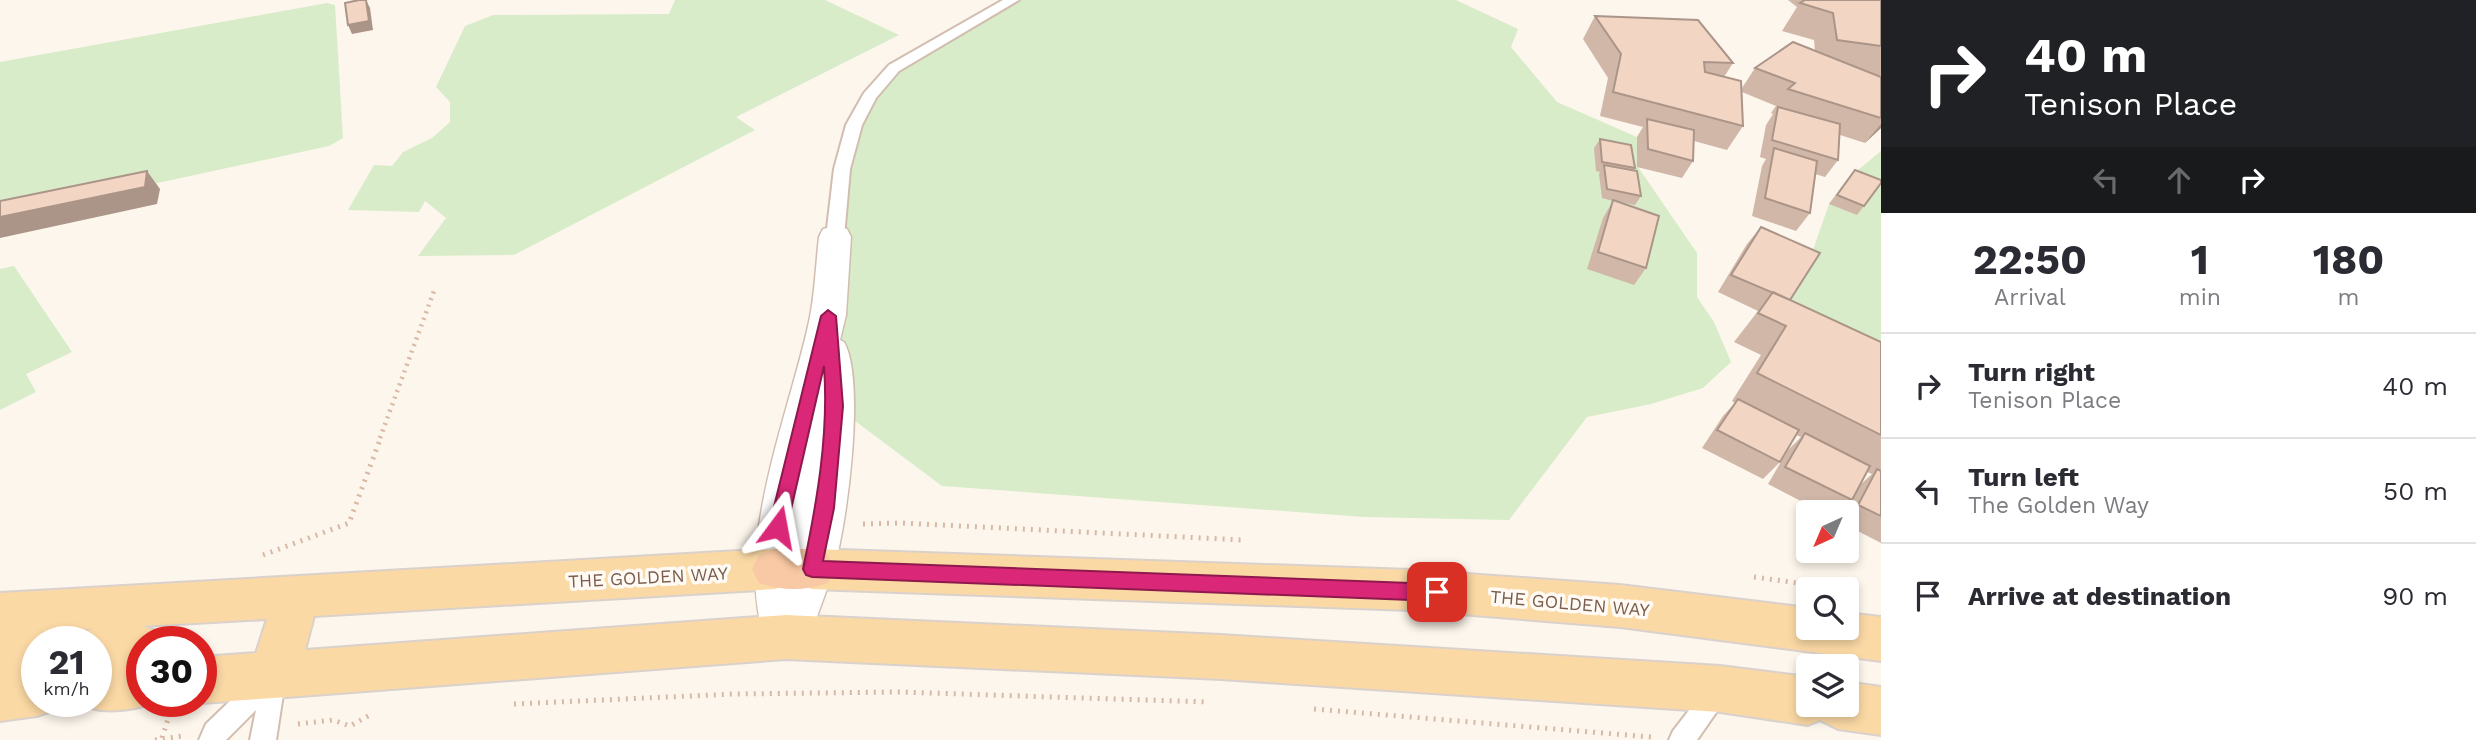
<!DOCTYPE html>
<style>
body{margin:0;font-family:"Work Sans",sans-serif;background:#f2f2f3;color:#2b2b33;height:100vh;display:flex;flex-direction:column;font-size:26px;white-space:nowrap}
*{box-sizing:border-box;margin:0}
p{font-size:23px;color:#7c7c81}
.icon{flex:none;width:38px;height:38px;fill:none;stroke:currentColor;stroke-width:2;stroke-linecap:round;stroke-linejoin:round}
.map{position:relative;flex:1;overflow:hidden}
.drawer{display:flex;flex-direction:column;background:#fff;width:595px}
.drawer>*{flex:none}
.hud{background:#202124;color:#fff;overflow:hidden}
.needle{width:46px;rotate:224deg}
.tools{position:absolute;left:1796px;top:500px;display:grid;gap:14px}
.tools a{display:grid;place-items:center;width:63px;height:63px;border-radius:7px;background:#fff;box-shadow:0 4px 10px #0003;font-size:35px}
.speed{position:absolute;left:21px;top:626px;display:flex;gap:14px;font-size:35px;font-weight:700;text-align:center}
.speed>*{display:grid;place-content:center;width:91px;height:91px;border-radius:50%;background:#fff;box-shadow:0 4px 10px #0003;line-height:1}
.speed small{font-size:18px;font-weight:400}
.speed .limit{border:10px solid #d22;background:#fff;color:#111}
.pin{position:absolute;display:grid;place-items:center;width:60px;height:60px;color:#fff;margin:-30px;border-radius:14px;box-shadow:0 4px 10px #0006}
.me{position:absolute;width:77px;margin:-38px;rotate:13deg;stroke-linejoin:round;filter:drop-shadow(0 0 5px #0008)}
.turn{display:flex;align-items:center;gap:24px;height:147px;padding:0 28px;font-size:32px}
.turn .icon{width:91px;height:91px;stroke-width:2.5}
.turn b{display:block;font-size:49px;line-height:60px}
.lanes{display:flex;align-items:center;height:66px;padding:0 28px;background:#0003;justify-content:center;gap:35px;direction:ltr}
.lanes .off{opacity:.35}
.eta{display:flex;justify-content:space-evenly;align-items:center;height:119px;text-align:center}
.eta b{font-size:42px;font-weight:700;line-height:49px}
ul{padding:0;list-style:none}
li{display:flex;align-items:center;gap:21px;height:105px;padding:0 28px;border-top:2px solid #e1e1e2}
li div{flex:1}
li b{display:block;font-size:26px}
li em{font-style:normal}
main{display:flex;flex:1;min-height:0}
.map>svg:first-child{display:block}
.green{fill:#d8ecc9}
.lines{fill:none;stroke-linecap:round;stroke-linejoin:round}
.service-casing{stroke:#d1beb0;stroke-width:4}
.minor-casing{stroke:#d1beb0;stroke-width:3}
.primary-casing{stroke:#dad1cd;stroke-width:4}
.trunk-casing{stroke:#dad1cd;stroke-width:4}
.path-far1{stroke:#d9b8a5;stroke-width:4.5;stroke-dasharray:2 5;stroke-linecap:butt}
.path{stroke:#d9b8a5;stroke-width:5;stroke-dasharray:2 6;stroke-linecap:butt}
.service{fill:#fff;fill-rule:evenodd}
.minor{fill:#fff;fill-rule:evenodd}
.primary{fill:#fbd9a5;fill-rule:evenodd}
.trunk{fill:#f9c8a4;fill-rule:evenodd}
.wall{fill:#d1b7a8;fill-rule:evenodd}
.shaded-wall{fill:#aa9588}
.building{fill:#f3d5c3;stroke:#aa9588;stroke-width:2}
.route{fill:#db2777;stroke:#8e194d;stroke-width:2}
.labels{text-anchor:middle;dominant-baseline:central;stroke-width:7;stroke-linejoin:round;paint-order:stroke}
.street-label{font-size:18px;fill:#7a5c4d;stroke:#fffaf3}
</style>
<main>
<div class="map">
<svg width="1881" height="740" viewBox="0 0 1881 740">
<rect width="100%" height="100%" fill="#fdf6ec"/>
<!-- green -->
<path class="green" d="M675 0H825L899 35 736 117 755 130 514 255 418 256 446 218 425 201 419 212 348 210 374 165 392 166 403 152 432 138 450 122V102L436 87 465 26 493 15 669 14Z
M1012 0H1456L1518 29 1511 47 1557 102 1637 137 1638 167 1697 253V297L1714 322 1731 362 1703 388 1651 404 1587 417 1509 520 1364 517 942 486 835 406V237L864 105 894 68Z
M327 3 335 5 343 138 329 146 0 217V62Z
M1881 151V385L1772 332 1806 270 1829 204 1847 179Z
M14 266 72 352 26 374 36 392 0 410V269Z"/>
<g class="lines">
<defs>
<path id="service" d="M1003 0H1019L899 71 876 98 862 125 850 169 844 237 841 241H829L826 237 834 169 846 125 864 93 889 65Z
M274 664 283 667 286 675 276 740H250L256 710 226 740H199L206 724 257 675 263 673 265 667Z
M1719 679 1728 683 1731 691 1697 740H1669L1673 731 1710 683Z"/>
<path id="minor" d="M835 226 847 229 851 237 846 315 840 340 844 342C866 380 847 527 833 571 824 598 814 626 802 652L786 658 770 652C727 556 790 415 810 317 815 291 816 263 819 237L823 229Z"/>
<path id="primary" d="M775 549 791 555 793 560 796 555 812 549 1411 570 1620 585 1808 608V628H1846V613L1881 617V661L1620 627 1411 610 812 589 796 583 793 578 791 583 775 589 314 616 305 650 786 615 1221 635 1720 666 1808 677V705H1846V682L1881 687V735L1838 729 1820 720 1808 725 1720 712 1221 679 786 659 274 698 201 703 198 702H201V657L256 653 267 619 143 626 159 632 163 642H142V702H156C134 710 98 716 78 702H96V642H76L79 634 92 629 41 632 54 637 56 642H37V702H58L54 710 37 716 0 721V593Z"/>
<path id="trunk" d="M775 549H812L828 555 835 569 828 583C805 591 782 591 759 583L752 569 759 555Z"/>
</defs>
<!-- service casing -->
<use href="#service" class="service-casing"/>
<!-- minor casing -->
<use href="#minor" class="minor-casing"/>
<!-- primary casing -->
<use href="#primary" class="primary-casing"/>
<!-- trunk casing -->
<use href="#trunk" class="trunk-casing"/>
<!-- path-far1 -->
<path class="path-far1" d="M380 438 434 291"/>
<!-- path -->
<path class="path" d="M863 524 901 523 1243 540
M263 555 349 523 381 437
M1754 577 1849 590
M514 704 734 694 898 692 1208 702
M1314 709 1651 737
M298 724 333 720 350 726 372 714
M162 738 168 719
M155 740 182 736"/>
<!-- service -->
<use href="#service" class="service"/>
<!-- minor -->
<use href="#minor" class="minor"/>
<!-- primary -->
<use href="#primary" class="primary"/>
<!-- trunk -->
<use href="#trunk" class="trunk"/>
</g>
<!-- wall -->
<path class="wall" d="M1788 0H1881V128L1865 143 1840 135 1838 160 1825 177 1815 174 1810 213 1796 231 1752 216 1762 166 1766 159 1760 157 1766 125 1773 114 1771 113 1776 106 1742 92 1743 126 1727 150 1694 141 1693 161 1682 178 1637 167V137L1643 127 1600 116 1608 78 1583 39 1595 16 1733 63 1724 77 1742 88 1755 68 1815 51 1814 40 1782 31 1797 7Z
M1600 139 1635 168 1634 170 1641 196 1635 205 1616 201 1646 268 1634 285 1587 269 1603 218 1613 201 1602 198 1599 174 1600 172 1596 171 1594 148Z
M1855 170 1864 206 1857 215 1829 204Z
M1761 227 1790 300 1881 342V543L1846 525V513H1844L1850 502 1838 513H1824L1768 484 1788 450 1801 437 1796 435 1780 462 1763 479 1702 448 1723 416 1735 403 1732 401 1761 355 1734 342 1758 311 1718 292 1747 244ZM1867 472 1872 474 1860 485Z"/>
<!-- shaded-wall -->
<path class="shaded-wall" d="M366 0 370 8 373 30 352 34 348 25Z
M1881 124V128L1865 143Z
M147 171 160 189 157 204 0 238V217Z"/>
<!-- building -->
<path class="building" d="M359 0H366L369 21 348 25 345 3Z
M1805 0H1881V46L1837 40 1833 13 1800 3Z
M1595 16 1698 20 1733 63 1704 62 1705 72 1741 81 1743 126 1613 92 1621 54Z
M1793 42 1881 77V118L1788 89 1795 83 1755 68Z
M1778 107 1840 124 1838 160 1772 140Z
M1647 119 1694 130 1693 161 1648 149Z
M1600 139 1631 145 1635 168 1602 162Z
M1774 148 1817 161 1810 213 1765 198Z
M1604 165 1637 171 1641 196 1607 189Z
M1855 170 1881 180V183L1864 206 1837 195Z
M147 171 145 187 0 217V201Z
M1613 200 1659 216 1646 268 1598 252Z
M1761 227 1820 253 1790 300 1731 275Z
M1773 292 1881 342V435L1757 373 1786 326 1758 313Z
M1738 399 1799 430 1780 462 1717 430Z
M1805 433 1870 466 1852 500 1785 467Z
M1877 469 1881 471V516L1858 505Z"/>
<!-- route -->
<path class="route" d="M828 310 836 316 843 406 834 508 823 561 1437 584 1444 586 1447 592 1444 598 1437 601 812 577 806 575 803 569C817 502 829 434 824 366L787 527 784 533 778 535 772 533 769 527 821 316Z"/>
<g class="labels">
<!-- street labels -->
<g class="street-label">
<text transform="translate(648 577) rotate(-3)">THE GOLDEN WAY</text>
<text transform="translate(1570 603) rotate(5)">THE GOLDEN WAY</text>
</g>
</g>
</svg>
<div class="tools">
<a><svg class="needle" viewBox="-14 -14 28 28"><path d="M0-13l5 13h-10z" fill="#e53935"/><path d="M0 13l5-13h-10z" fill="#7c7c81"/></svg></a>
<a><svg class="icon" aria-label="search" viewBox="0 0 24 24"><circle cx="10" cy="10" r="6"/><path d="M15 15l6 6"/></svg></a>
<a><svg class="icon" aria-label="layers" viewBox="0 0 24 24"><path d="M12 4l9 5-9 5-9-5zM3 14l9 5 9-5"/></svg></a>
</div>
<div class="speed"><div>21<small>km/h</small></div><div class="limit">30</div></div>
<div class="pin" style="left:1437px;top:592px;background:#d93025"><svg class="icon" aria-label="arrive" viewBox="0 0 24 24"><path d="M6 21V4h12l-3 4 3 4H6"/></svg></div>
<svg class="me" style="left:778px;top:527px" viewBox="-20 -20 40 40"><path d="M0-17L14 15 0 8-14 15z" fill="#db2777" stroke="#fff" stroke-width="4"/></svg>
</div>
<section class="drawer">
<div class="hud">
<div class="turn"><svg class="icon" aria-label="right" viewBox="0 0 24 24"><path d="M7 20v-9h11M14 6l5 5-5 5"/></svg><div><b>40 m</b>Tenison Place</div></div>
<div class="lanes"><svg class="icon off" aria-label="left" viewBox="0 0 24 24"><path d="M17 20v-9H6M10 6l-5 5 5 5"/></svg><svg class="icon off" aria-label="ahead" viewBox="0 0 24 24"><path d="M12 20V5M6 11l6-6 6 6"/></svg><svg class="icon" aria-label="right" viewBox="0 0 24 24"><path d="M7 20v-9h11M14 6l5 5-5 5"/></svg></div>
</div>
<div class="eta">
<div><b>22:50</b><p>Arrival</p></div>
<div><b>1</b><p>min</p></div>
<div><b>180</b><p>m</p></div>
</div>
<ul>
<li><svg class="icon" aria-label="right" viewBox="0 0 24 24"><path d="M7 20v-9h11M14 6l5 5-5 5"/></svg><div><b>Turn right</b><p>Tenison Place</p></div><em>40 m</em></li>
<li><svg class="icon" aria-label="left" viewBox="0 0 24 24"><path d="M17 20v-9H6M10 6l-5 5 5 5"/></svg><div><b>Turn left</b><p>The Golden Way</p></div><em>50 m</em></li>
<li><svg class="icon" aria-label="arrive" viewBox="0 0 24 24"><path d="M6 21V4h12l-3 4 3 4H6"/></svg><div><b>Arrive at destination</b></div><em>90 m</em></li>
</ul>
</section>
</main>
